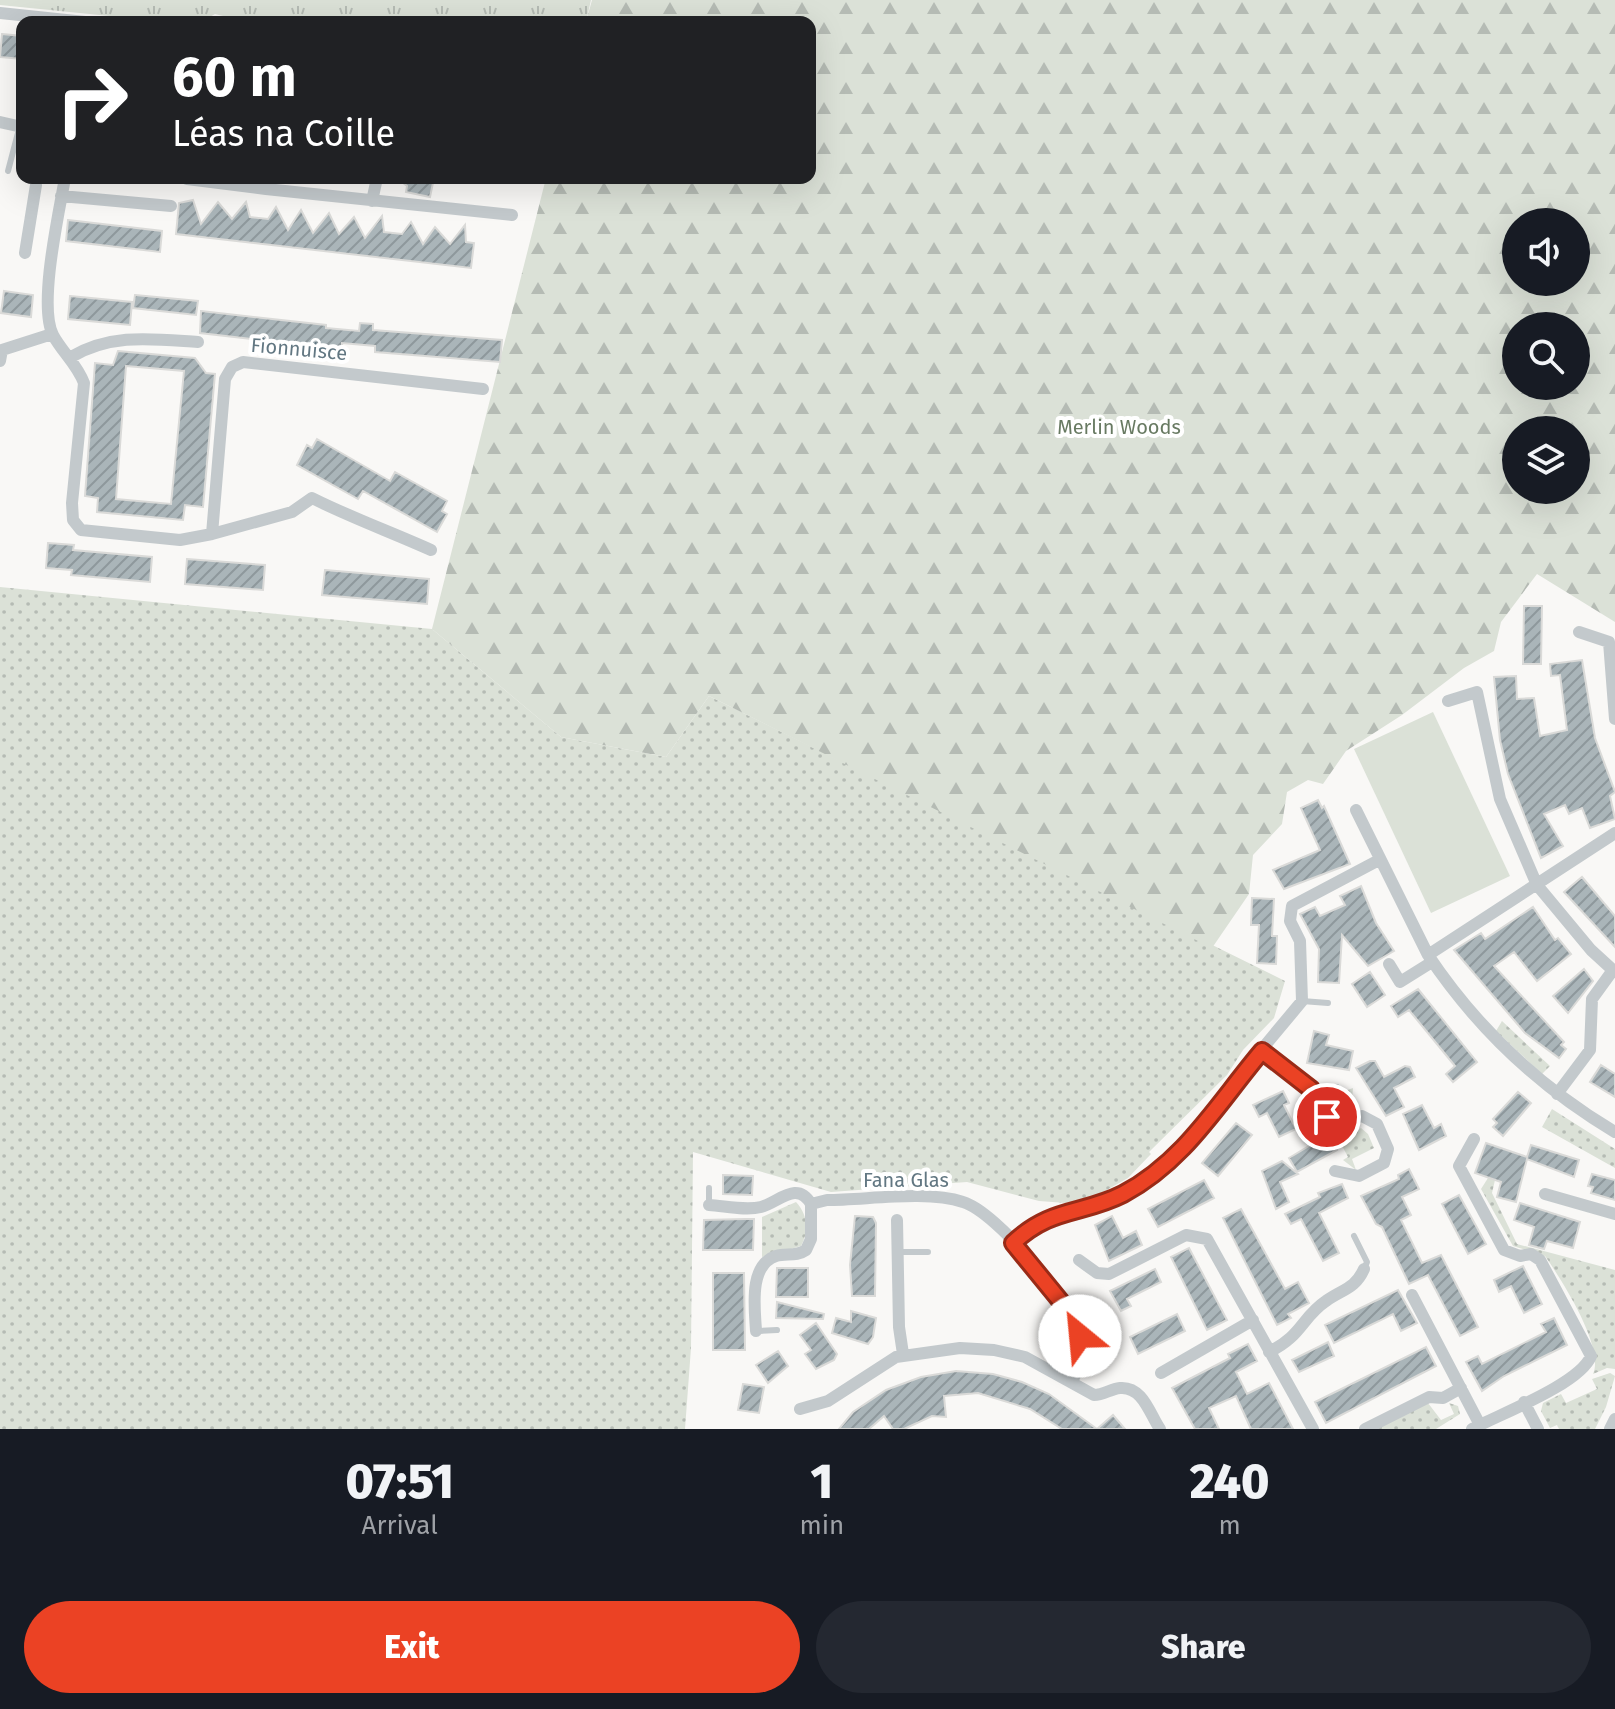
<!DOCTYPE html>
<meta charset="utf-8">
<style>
body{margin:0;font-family:"Fira Sans",sans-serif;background:#242831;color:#f1f3f6;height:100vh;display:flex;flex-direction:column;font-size:30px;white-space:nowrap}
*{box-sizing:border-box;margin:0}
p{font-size:26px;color:#9ea1a6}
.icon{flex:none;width:44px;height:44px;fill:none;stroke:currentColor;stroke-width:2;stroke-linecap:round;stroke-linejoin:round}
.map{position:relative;height:1429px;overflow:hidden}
.sheet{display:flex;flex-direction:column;background:#171b24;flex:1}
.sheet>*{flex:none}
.banner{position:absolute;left:16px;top:16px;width:800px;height:168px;border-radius:16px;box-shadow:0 8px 32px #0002;background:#202124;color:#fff;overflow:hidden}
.buttons{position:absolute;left:1502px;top:208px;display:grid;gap:16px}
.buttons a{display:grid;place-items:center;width:88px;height:88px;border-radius:50%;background:#171b24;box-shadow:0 8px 32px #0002;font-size:40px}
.pin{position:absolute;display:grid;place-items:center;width:68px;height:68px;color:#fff;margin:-34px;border:4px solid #fff;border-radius:50%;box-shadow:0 2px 8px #0007}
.me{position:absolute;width:88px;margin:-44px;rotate:332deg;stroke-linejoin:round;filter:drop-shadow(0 0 6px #0008)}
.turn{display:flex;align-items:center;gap:28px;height:168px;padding:0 24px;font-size:36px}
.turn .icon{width:104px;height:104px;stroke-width:2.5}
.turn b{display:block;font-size:56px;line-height:68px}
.eta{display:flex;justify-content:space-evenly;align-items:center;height:136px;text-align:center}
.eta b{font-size:48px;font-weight:800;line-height:56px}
.action{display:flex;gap:16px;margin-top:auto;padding:16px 24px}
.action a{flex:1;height:92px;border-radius:48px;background:#eb4224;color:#fff;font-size:32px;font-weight:800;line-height:92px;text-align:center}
.action a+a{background:#242831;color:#f1f3f6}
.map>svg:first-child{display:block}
.grass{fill:url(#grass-dots)}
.forest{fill:url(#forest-firs);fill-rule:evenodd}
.park{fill:url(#park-tufts)}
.pitch{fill:#dbe1d7}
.building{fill:url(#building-hatch);stroke:#dadad8;stroke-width:2;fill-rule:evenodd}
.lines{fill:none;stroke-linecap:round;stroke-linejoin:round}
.lane{stroke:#c3c9cc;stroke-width:6}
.street{stroke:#c3c9cc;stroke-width:12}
.route-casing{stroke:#992b17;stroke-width:20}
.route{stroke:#eb4224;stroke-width:14}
.labels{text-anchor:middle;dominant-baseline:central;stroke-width:8;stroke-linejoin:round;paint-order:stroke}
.street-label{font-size:20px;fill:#627782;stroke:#fff}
.park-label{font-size:20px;fill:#687a62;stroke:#fff}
</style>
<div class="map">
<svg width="1615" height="1429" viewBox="0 0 1615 1429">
<defs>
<pattern id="grass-dots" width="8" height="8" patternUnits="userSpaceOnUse" patternTransform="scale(2)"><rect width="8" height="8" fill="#dbe1d7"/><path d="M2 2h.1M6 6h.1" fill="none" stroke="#b5bbb4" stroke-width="1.8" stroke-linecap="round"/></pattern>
<pattern id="forest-firs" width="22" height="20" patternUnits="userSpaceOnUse" patternTransform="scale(2)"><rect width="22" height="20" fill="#dbe1d7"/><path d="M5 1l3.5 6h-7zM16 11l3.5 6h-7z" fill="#b5bbb4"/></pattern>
<pattern id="park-tufts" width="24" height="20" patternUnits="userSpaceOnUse" patternTransform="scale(2)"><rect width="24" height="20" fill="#dbe1d7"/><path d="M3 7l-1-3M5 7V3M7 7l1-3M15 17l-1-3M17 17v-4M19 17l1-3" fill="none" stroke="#b5bbb4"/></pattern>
<pattern id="building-hatch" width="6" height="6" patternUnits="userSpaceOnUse" patternTransform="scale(2)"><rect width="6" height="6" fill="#aab5b9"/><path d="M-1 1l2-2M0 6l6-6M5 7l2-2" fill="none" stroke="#8e989c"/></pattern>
</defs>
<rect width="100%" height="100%" fill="#f9f8f6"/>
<!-- grass -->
<path class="grass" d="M0 587 432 629 561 737 666 757 709 696 1285 981 1274 1018 1243 1050 1227 1075 1149 1152 1151 1154 1128 1178 1096 1196 1066 1203 1039 1201 967 1182 831 1192 693 1152 691 1348 685 1429H0Z
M1502 1021 1550 1066 1542 1074 1496 1031Z
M1353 1088 1351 1113 1333 1115 1326 1104 1328 1097Z
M1552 1109 1615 1149V1168L1542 1127Z
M1361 1128 1368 1134 1374 1148 1352 1159 1356 1170 1343 1160 1348 1157 1340 1142Z
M1488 1178 1495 1180 1492 1193 1517 1244 1615 1270V1369L1607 1368 1593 1374C1605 1347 1561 1279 1545 1256L1513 1246 1481 1189Z
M796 1202C808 1215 809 1231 801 1246L762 1257V1217Z
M1610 1373 1615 1376 1606 1407 1595 1429H1559L1557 1425 1550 1428 1541 1411 1543 1403 1561 1394 1566 1403 1597 1389 1592 1379Z
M1428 1403 1441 1420 1454 1414 1449 1403 1458 1406 1460 1414 1436 1429H1374Z"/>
<!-- forest -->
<path class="forest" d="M592 0H1615V622L1537 574 1501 622 1494 651 1464 668 1402 715 1346 751 1323 784 1308 780 1287 792 1282 824 1253 855 1249 894 1212 948 709 696 666 757 561 737 432 629 546 178H810V22H586ZM1516 222H1576V282H1516ZM1516 326H1576V386H1516ZM1516 430H1576V490H1516Z"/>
<!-- park -->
<path class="park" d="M0 0H591L586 22H247L215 14 201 22H169L0 5Z"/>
<!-- pitch -->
<path class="pitch" d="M1433 712 1510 876 1431 913 1354 749Z"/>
<!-- building -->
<path class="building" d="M2 34 22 36V59L0 57Z
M397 178H434L430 197 406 192 407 186Z
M193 200 201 224 218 202 232 219 246 202 250 217 268 219 276 207 288 230 301 210 313 233 329 213 339 234 354 217 365 238 382 216 384 232 402 234 411 222 423 244 435 227 450 244 465 225 466 242 474 243 471 268 176 234 179 203Z
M68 220 162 231 160 252 66 241Z
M4 291 33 295 31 317 1 313Z
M135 295 198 301 196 315 133 308Z
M70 296 132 302 130 325 68 319Z
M201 311 326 325V328L359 331 360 323 373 324V330L502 340 500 362 375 352V346L342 343V349L328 348 200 333Z
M118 351 195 358 206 373 215 374 203 507 185 505 183 520 97 512 98 498 85 496 95 363 113 365ZM126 366 184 371 171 504 116 499Z
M317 439 390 481 395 472 447 501 442 511 447 514 437 532 363 491 358 499 297 465 307 445 312 448Z
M48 543 74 545 73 550 152 557 150 582 71 575 72 570 46 568Z
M187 559 265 565 263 590 185 584Z
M325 570 429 579 427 604 322 595Z
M1524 606H1542L1541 664H1523Z
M1582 660 1595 738 1615 792 1610 796 1615 819 1590 828 1582 808 1569 814 1565 805 1544 814 1563 846 1541 858 1508 774 1500 740 1494 677 1516 676 1517 699 1534 698 1540 736 1567 730 1560 675 1551 676 1550 664Z
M1318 800 1322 808 1324 806 1350 864 1284 889 1273 870 1320 850 1301 808Z
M1582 877 1615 916V947L1564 892Z
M1361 886 1376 923 1394 951 1368 966 1342 935 1339 983 1318 982 1319 949 1300 914 1315 907 1320 916 1345 905 1340 896Z
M1252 898 1274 899 1272 936H1277L1276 964 1257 963 1259 925H1251Z
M1533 907 1555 940 1558 938 1571 954 1537 981 1514 952 1494 966 1564 1042 1561 1045 1566 1049 1559 1058 1525 1033 1454 950 1481 933 1485 939Z
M1584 969 1593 981 1568 1013 1553 996Z
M1370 972 1385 995 1367 1007 1352 984Z
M1418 989 1477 1062 1453 1082 1446 1074 1455 1066 1409 1010 1398 1017 1391 1006Z
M1314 1031 1329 1035 1326 1045 1353 1051 1349 1070 1307 1063Z
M1370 1061H1375L1384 1077 1405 1066 1410 1067 1415 1077 1394 1088 1404 1107 1386 1116 1356 1068Z
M1601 1065 1615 1074V1097L1590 1082Z
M1283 1091 1289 1103 1284 1105 1296 1129 1279 1137 1267 1113 1259 1117 1253 1105Z
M1518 1092 1531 1103 1503 1136 1493 1127 1497 1123 1493 1119Z
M1422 1105 1434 1128 1441 1124 1446 1136 1419 1150 1403 1114Z
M1236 1123 1252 1135 1218 1176 1202 1163Z
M1329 1134 1337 1150 1297 1172 1289 1158Z
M1486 1143 1527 1157 1531 1145 1579 1160 1574 1177 1527 1159 1516 1202 1497 1197 1501 1182 1475 1173Z
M1282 1161 1298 1174 1280 1182 1289 1202 1276 1209 1262 1171Z
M1409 1169 1419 1189 1402 1197 1411 1215 1401 1220 1422 1263 1441 1255 1472 1315 1478 1327 1460 1336 1428 1275 1409 1284 1382 1227 1376 1224 1361 1196 1399 1179 1398 1175Z
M1592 1174 1615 1180V1200L1591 1193 1593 1187 1588 1186Z
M723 1175 753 1176 752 1195 723 1194Z
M1204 1180 1214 1198 1158 1227 1148 1209Z
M1342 1184 1348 1198 1319 1213 1339 1253 1323 1261 1301 1219 1291 1224 1285 1214 1320 1197 1318 1193Z
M1459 1195 1486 1244 1468 1254 1442 1204Z
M1520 1203 1580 1222 1573 1248 1547 1241 1544 1249 1529 1245 1534 1227 1514 1220Z
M1241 1209 1285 1289 1298 1282 1309 1303 1288 1314 1291 1318 1277 1325 1223 1218Z
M855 1216 873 1217 876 1223 875 1296H852L850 1265Z
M1112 1216 1123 1238 1136 1231 1142 1245 1109 1261 1095 1225Z
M745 1219H754L753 1250H703L704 1220Z
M1189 1248 1227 1320 1207 1330 1171 1257Z
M1523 1266 1542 1304 1524 1313 1511 1286 1499 1292 1494 1280Z
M777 1268H808V1297H776Z
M1155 1269 1161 1282 1127 1299 1131 1306 1121 1311 1110 1291Z
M713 1273H744L745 1350H713Z
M1398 1290 1417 1323 1401 1331 1393 1314 1334 1343 1325 1325Z
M777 1302 824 1314 823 1319 776 1318Z
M851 1311 876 1318 873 1337 868 1344 832 1333 836 1318 851 1322Z
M1177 1314 1185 1331 1138 1354 1130 1337Z
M1554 1318 1567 1345 1504 1376 1482 1391 1466 1362 1478 1356 1482 1364 1546 1332 1541 1324Z
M816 1323 837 1354 834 1360 816 1369 805 1354 811 1350 800 1335Z
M1328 1342 1334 1356 1299 1372 1292 1360Z
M1248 1344 1257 1361 1236 1372 1247 1394 1269 1383 1293 1429H1251L1236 1396 1209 1408 1219 1429H1195L1172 1388 1230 1358 1228 1354Z
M1426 1347 1436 1366 1326 1423 1315 1402Z
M778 1351 788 1366 768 1383 756 1365Z
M956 1371 993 1374 1022 1382 1049 1394 1097 1429 1113 1415 1125 1429H1062L1030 1409 978 1393 944 1396 946 1417 932 1416 904 1429H893L884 1416 869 1429H839L853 1412 886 1390 921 1377Z
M743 1384 764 1387 759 1413 738 1410Z"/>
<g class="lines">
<!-- lane -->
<path class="lane" d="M211 22H223
M8 171 19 129
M1302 1001 1328 1003
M1316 1097 1337 1087
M709 1188V1204
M1354 1236 1367 1262 1364 1269
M899 1252H928
M757 1331 777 1330"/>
<!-- street -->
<path class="street" d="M0 13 85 22
M0 122 22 127
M65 178C59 212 38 306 53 335 62 352 77 364 84 383L72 503 73 520 81 530 180 540 212 534 225 379 232 367 243 362 483 389
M268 178 266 189 512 215
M187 179 266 189
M61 196 171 206
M372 201 377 178
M25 253 36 185
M71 357C112 333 152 339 198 342
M0 361 2 350 52 334
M212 534 292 512 312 498C352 518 391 532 431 550
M1579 632 1609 642 1615 719
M1448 701 1477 692 1500 799 1537 885 1591 950 1615 972
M1356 810 1428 955
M1615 833 1428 955C1477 1028 1539 1087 1615 1132
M1389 964 1400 982 1432 962
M1262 1051 1311 1089 1331 1119 1339 1122 1362 1116 1377 1124 1388 1149 1384 1163 1359 1176 1335 1171
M1557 1094 1590 1050 1592 999 1613 970
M1545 1194 1615 1214
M811 1204 827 1200C867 1200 926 1190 963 1202 997 1212 1075 1306 1081 1340 1084 1355 1078 1369 1072 1382
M709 1205C725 1206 746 1211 761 1207 779 1202 797 1180 811 1204V1239L806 1250C796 1257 787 1253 776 1256 748 1265 755 1310 756 1331
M897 1220 899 1327 903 1354
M1013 1243 1057 1213 1102 1204 1126 1192 1167 1164 1201 1131 1223 1096 1302 1001 1300 941 1290 921 1292 906 1379 860
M1079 1260 1097 1273 1109 1274 1186 1235 1207 1239 1313 1429
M1412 1295 1480 1425
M1269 1352C1302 1336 1302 1317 1326 1301 1343 1289 1355 1289 1364 1269
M1161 1373 1253 1320
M1524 1402 1538 1429
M800 1409 828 1401 896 1357 960 1348 994 1350 1025 1357 1094 1395C1104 1395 1110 1389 1120 1388 1143 1386 1150 1415 1160 1429
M1365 1429 1429 1397 1443 1398 1461 1388
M1472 1429C1500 1414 1580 1384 1591 1356L1540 1260 1531 1254 1520 1256 1504 1250 1459 1166 1474 1139
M1610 1429 1615 1419"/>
</g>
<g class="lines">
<defs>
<path id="route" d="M1080 1336 1071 1314 1013 1243C1051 1207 1082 1215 1123 1194 1185 1161 1218 1103 1262 1051L1311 1089 1327 1117"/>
</defs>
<!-- route casing -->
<use href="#route" class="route-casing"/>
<!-- route -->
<use href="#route" class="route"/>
</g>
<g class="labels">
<!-- street labels -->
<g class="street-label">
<text transform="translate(299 349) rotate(5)">Fionnuisce</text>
<text x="906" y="1180">Fana Glas</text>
</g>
<!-- park labels -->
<g class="park-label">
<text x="1119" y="427">Merlin Woods</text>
</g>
</g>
</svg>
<div class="buttons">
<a><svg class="icon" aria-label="sound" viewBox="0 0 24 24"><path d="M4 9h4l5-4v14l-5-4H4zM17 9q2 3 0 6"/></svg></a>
<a><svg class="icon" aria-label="search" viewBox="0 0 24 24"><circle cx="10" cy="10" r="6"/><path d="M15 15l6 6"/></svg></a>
<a><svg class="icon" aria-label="layers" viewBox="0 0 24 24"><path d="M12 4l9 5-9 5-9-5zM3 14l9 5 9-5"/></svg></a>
</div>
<div class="pin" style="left:1327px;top:1117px;background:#d93025"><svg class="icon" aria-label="arrive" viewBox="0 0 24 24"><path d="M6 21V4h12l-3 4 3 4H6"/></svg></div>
<svg class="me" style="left:1080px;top:1336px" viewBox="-20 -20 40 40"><circle r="19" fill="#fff"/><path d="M0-13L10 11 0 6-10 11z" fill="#eb4224"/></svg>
<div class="banner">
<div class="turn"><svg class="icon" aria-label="right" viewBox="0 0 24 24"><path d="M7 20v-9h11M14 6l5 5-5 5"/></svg><div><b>60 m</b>Léas na Coille</div></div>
</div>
</div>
<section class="sheet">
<div class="eta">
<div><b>07:51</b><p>Arrival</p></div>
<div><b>1</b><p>min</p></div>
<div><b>240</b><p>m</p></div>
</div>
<div class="action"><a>Exit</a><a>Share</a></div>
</section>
